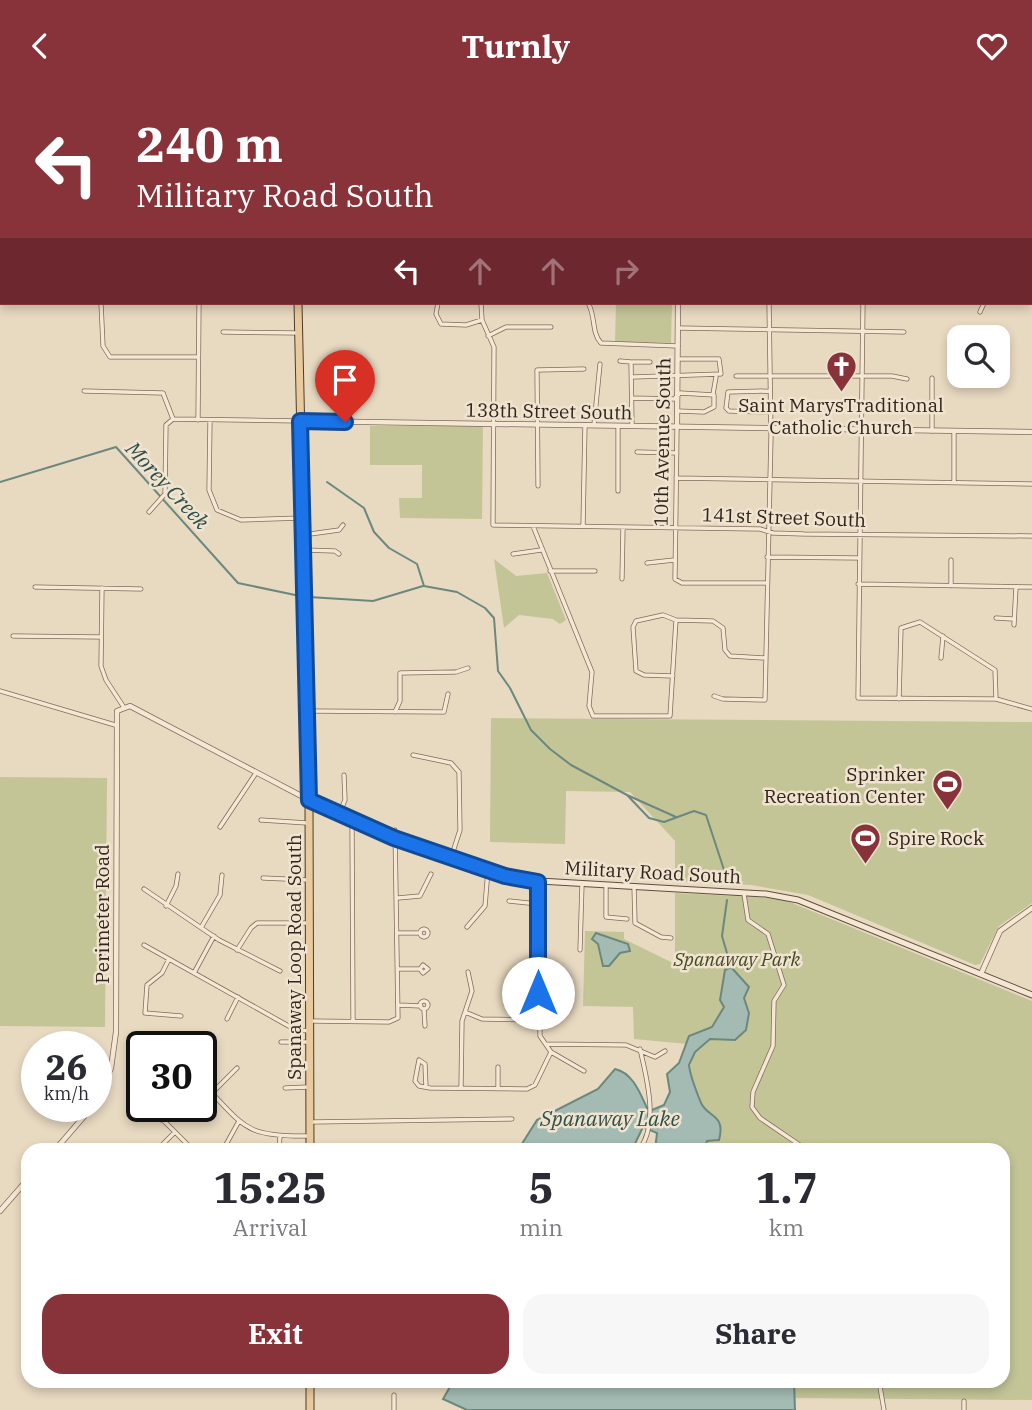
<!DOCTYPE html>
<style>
body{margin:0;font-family:"IBM Plex Serif",serif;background:#f7f7f7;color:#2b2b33;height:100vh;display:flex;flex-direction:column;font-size:26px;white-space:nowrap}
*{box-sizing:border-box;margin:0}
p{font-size:23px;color:#7c7c81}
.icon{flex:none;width:38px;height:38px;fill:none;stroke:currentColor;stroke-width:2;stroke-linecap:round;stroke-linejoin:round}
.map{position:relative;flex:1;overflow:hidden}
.drawer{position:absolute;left:21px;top:1052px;width:989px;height:245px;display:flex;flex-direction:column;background:#fff;border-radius:21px;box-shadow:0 4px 10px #0003}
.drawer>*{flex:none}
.top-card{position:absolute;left:0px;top:0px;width:1032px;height:214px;box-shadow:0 4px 10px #0003;background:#88323a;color:#fff;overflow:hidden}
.controls{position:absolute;left:947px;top:234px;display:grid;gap:14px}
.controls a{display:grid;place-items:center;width:63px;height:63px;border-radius:14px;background:#fff;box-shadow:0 4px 10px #0003;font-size:35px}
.speed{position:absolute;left:21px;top:940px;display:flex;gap:14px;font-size:35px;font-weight:700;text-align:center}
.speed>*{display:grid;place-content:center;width:91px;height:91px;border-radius:50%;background:#fff;box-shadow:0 4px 10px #0003;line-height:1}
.speed small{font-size:18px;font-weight:400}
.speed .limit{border:4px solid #111;border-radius:10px;background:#fff;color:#111}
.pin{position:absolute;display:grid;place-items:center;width:60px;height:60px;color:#fff;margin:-72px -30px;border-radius:50% 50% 50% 0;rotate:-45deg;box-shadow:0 0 7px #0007}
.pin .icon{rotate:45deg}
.me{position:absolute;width:77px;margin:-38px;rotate:0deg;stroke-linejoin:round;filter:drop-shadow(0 0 5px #0008)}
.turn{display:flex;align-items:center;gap:24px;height:147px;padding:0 21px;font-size:32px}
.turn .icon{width:91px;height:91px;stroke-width:2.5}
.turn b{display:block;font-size:49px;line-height:60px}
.lanes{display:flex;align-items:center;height:66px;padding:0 21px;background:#0003;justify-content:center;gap:35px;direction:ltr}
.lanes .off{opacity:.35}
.eta{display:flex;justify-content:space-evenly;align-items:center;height:119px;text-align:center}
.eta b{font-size:42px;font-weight:700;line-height:49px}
.button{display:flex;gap:14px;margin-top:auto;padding:14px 21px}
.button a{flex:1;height:80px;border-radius:21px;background:#88323a;color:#fff;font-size:28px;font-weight:700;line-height:80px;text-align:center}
.button a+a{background:#f7f7f7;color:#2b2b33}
header{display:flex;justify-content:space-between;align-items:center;height:91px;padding:0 21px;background:#88323a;color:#fff;font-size:32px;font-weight:700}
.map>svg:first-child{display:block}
.green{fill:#c3c597}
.water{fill:#a3bbb2;stroke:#6c887e;stroke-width:2}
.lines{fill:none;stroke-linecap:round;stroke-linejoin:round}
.stream{stroke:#6c887e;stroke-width:2}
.minor-casing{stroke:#806b5b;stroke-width:5}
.tertiary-casing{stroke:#806b5b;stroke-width:6}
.secondary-casing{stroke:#614d3e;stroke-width:7}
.primary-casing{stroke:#4e3b2f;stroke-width:9}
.minor{stroke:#f4e7d3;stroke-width:3.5}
.tertiary{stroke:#f4e7d3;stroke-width:4.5}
.secondary{stroke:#f4e7d3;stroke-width:5}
.primary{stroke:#e8ca9c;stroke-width:7}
.route-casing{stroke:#114b97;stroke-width:18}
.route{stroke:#1a73e8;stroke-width:12}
.labels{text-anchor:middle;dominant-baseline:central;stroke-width:5;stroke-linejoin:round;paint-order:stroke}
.poi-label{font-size:19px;fill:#31251d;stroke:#f0e4d0}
.street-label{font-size:19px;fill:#31251d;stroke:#f0e4d0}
.park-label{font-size:19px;font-style:italic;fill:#454b26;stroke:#f0e4d0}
.water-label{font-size:21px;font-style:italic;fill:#2e4f4a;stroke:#f0e4d0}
</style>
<header><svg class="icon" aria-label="back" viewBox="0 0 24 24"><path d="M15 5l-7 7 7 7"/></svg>Turnly<svg class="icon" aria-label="heart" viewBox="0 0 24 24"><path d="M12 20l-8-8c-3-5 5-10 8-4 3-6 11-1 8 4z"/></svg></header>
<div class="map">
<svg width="1032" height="1319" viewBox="0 0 1032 1319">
<rect width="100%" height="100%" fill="#e8d9c1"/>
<!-- green -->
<path class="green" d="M616 212H672L671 252 615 251Z
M370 335H483L482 428 400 427 399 407H422V374H370Z
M494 468 516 485 547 482 566 529 560 533 553 528 519 524 504 537Z
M491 627 1032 631V812L999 835 980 873 975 874 808 804 751 794 675 790V750L630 701 566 700 565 753 490 751Z
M0 686 107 687 105 936 0 935Z
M675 802 776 807 792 812 1032 910V1309L793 1307 794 1290H1003V1059H704L707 1050 716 1051 689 979 695 961 687 953 634 948 633 916 583 915 585 840 624 841V848L675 873Z"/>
<!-- water -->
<path class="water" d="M596 842 628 853 630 860 620 862 609 875H603L598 853 592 848Z
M731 876 749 896 744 907 749 922 746 939 735 949 710 948 695 961 689 974C690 985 697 1002 701 1012 708 1027 726 1023 719 1049L707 1050 704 1059H655L657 1042 643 1036 632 1059H518L537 1029 598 998 615 978C633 982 640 1002 647 1017L652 1019 664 1014 670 1001 667 983 679 972 689 945 712 936 724 916 720 909 725 879Z
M476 1290H794L795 1319H467L443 1308 450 1296Z"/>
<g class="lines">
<!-- stream -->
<path class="stream" d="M0 391 116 356 238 492 300 505
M327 391 364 417 374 441 389 457 417 473 424 495 457 501 485 517 494 527 498 580 510 597 531 639 550 658 571 674 627 704 649 727 664 731 694 720 706 724 728 791
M309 506 373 510 423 495
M627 704 676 726
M727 809 722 845 731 876"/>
<defs>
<path id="minor" d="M487 2V0
M598 2V0
M956 2V0
M1031 35H1032
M1031 85H1032
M1031 137H1032
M101 212 103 255 110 266H198
M438 212 436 223 441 233 466 234 482 229
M481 212 482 229 494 256 493 434 760 438 773 442 804 443 1032 445
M588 212C596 225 591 241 601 252L678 255
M863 212 858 607 996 608 1032 618
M980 221 984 212
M678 237 904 241
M223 241 298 242
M488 245 506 236H551
M620 270 631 271 632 335
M631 271H650
M736 285H892L907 288
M633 286 721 283 719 268H678
M84 300 163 302 173 328
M769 300 728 301 726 317 729 320 769 321
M713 303 716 286
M632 307 674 308 680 302 714 304V316L704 321 677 320
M173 328 300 330
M198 329 199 212
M210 329 209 399 217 419 241 429 301 427
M594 334 600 273
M677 336 675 488 682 492H767
M932 340V287
M954 340V390
M637 361 677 362
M676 387 1032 393
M538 395 537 279 584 278
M618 400V335
M149 421 165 403 166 334 173 328
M533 435 592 581 589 615 593 625H670L676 529
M583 435 585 334
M303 444 339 439 343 434
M304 459 335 460 339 463
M513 463 541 459
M767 466 859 467
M647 472 674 469
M550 480H595
M622 488 623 436
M858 493 1032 496
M951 495V469
M35 496 141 498
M102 497 101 575 106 589 123 615
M996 527 1013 528
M1014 534 1016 496
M13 545 101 546
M941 567 943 545
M673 585 644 584 636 580 633 536 636 530 663 524 676 529 713 530 723 537 725 559 730 565 766 567
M0 600 115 634
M714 605 723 608 765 609 771 345 769 212
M899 608 901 537 920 531 995 579 996 608
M308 620 444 621 448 603
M395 621 400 610V582L456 581 468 577
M413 664 451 672 459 681 460 739 451 767
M339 723 345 709 344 684
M261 729 307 732
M352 730 353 929
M220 736 256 682
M263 787 308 789
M538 791 540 945 551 961 584 980
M606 794V826L627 828
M634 795 635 832 661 846 671 847
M144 798 219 849 280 880
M744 803 748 829 768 843 784 894 774 910 773 955 753 1001 752 1016 760 1027 807 1059
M398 807 420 805 431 783
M509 810 538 813
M166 815 176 795 178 783
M202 835 220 804 222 784
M467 836 485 815 488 779
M420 842a4 4 0 1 1 8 0a4 4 0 1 1-8 0Z
M398 842H419
M144 854 294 938 308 940
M237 859 251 837 257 832H309
M580 859 582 793
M169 868 162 882 147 894 145 922 181 925
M399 878H420L423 882 428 878 423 874 420 878
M194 882 214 845
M420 914a4 4 0 1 1 8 0a4 4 0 1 1-8 0Z
M399 914 421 915
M424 918 425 935
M465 921 482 928 538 929
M227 928 238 906
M310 930 389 931 398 927 395 739
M281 951H308
M546 953 626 954 655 966 665 960
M201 991C245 1035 242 1046 308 1045
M426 996 425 973 419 969 415 990 419 995 430 997 527 998 535 994 551 961
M285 997 308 996
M461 997 462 930 472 900 468 881
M498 998V976
M212 1002 237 977
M150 1015 151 1025 164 1030 193 1059
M312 1031 512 1028
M157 1059 175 1041
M223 1059 239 1030
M279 1059 280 1045
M639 1059C659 1033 647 988 640 958
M202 1290H225
M879 1290 884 1319
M394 1304V1319
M964 1319V1310"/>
<path id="tertiary" d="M681 0V2
M301 330 1032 341
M677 336 678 212
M981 883 1000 840 1032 817
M96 1009 111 977 116 941 117 620 130 615 309 709
M55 1059 93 1015
M0 1120 28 1088"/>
<path id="secondary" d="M309 709 394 747 522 789 766 803 798 809 1032 904"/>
<path id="primary" d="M292 0V2
M298 212 309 709 310 1059
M310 1319V1290"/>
</defs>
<!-- minor casing -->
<use href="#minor" class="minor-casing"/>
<!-- tertiary casing -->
<use href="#tertiary" class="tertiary-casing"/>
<!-- secondary casing -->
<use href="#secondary" class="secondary-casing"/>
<!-- primary casing -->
<use href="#primary" class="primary-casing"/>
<!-- minor -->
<use href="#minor" class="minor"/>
<!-- tertiary -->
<use href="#tertiary" class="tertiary"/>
<!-- secondary -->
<use href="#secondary" class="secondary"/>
<!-- primary -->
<use href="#primary" class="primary"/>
</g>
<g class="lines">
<defs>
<path id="route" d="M345 331 300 330 309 709 394 747 505 785 538 791V902"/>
</defs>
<!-- route casing -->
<use href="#route" class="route-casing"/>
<!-- route -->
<use href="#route" class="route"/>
</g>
<!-- icons -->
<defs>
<symbol id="church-pin" viewBox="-11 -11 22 30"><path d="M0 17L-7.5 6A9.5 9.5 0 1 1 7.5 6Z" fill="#88323a" stroke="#f0e4d0"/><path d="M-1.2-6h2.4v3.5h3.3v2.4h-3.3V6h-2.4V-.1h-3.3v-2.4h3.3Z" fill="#fff"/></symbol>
<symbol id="stadium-pin" viewBox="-11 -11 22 30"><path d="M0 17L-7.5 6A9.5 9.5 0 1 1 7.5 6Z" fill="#88323a" stroke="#f0e4d0"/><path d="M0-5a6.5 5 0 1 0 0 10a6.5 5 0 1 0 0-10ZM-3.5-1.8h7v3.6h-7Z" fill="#fff"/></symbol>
</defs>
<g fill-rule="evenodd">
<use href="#church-pin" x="824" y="258" width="35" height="47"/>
<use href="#stadium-pin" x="930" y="676" width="35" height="47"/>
<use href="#stadium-pin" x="848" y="730" width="35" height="47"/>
</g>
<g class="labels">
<!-- poi labels -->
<g class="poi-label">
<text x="841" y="314">Saint MarysTraditional<tspan x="841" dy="22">Catholic Church</tspan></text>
<text x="925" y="683" text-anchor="end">Sprinker<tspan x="925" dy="22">Recreation Center</tspan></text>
<text x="888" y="747" text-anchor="start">Spire Rock</text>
</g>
<!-- street labels -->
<g class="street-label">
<text transform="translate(549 320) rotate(1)">138th Street South</text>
<text transform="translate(662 351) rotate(-89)">10th Avenue South</text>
<text transform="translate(784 426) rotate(2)">141st Street South</text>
<text transform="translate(653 781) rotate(3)">Military Road South</text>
<text transform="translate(102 823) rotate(-90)">Perimeter Road</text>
<text transform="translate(294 866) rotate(-90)">Spanaway Loop Road South</text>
</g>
<!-- park labels -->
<g class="park-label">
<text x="737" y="868">Spanaway Park</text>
</g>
<!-- water labels -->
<g class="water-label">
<text transform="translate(168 394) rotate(47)">Morey Creek</text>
<text x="610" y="1027">Spanaway Lake</text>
</g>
</g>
</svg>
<div class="controls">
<a><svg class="icon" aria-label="search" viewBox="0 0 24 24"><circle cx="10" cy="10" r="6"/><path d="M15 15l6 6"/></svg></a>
</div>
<div class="speed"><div>26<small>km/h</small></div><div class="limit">30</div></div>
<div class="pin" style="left:345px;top:331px;background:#d93025"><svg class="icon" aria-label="arrive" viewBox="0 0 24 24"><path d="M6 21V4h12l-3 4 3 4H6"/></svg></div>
<svg class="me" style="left:538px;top:902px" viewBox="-20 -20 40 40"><circle r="19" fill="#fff"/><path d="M0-13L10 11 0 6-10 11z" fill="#1a73e8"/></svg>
<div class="top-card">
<div class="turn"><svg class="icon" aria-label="left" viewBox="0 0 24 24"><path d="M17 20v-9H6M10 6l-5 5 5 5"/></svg><div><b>240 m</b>Military Road South</div></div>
<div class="lanes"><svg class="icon" aria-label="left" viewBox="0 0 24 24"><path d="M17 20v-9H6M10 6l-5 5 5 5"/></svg><svg class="icon off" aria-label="ahead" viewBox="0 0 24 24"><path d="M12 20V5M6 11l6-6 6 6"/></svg><svg class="icon off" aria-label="ahead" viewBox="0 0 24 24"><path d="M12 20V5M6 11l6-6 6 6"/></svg><svg class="icon off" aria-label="right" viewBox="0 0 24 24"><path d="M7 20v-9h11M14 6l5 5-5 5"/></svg></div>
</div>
<section class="drawer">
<div class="eta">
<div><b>15:25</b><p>Arrival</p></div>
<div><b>5</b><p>min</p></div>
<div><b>1.7</b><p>km</p></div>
</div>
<div class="button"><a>Exit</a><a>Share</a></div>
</section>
</div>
